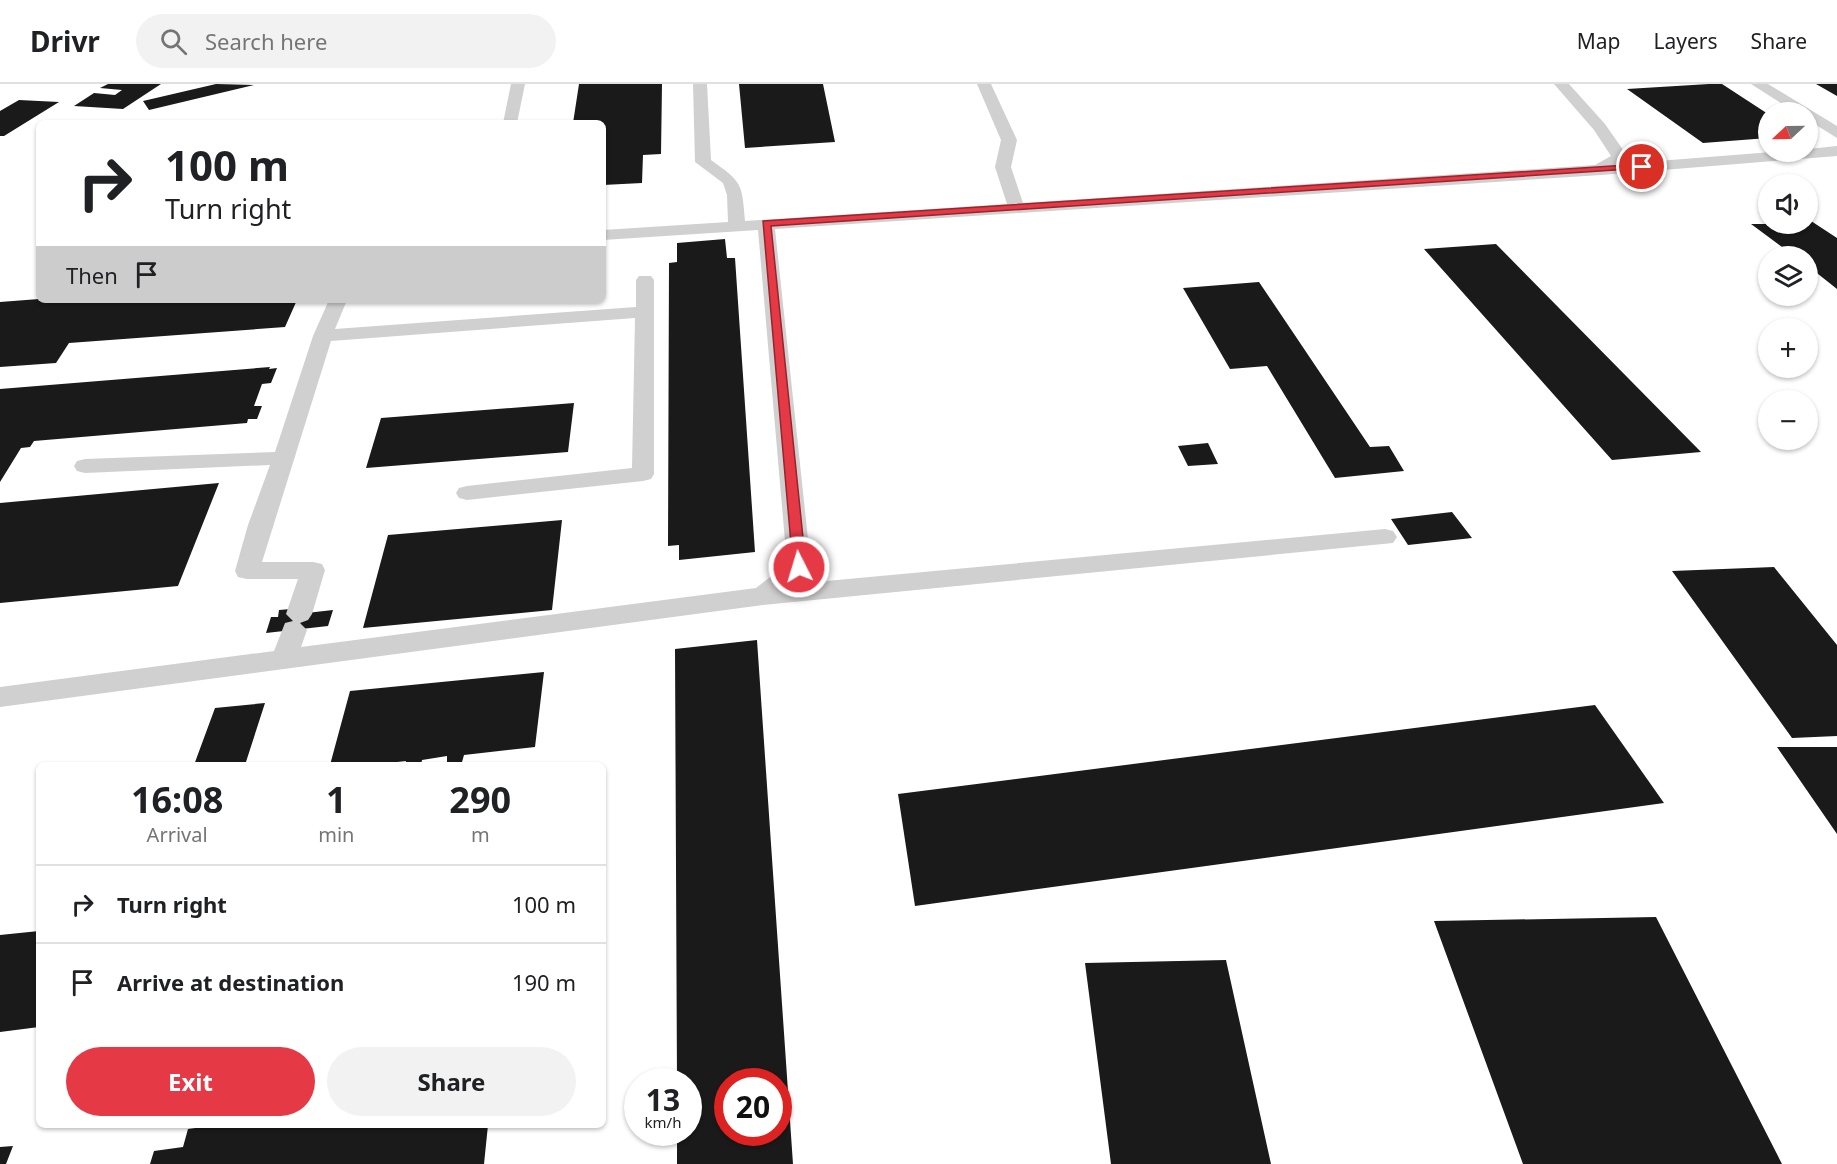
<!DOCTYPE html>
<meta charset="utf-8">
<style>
body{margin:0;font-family:"Noto Sans",sans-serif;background:#f2f2f2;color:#202124;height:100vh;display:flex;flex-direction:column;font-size:22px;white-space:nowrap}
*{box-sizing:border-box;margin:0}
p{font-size:20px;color:#757577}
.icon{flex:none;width:33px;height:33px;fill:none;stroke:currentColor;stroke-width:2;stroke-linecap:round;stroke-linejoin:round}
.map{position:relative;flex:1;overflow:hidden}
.drawer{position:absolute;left:36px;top:678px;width:570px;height:366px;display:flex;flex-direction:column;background:#fff;border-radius:9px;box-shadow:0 2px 4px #0004}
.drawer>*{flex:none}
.hud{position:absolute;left:36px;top:36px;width:570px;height:183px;border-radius:9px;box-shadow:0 2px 4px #0004;background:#fff;color:#202124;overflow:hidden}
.needle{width:39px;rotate:248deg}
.buttons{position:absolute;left:1758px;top:18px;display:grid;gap:12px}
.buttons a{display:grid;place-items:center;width:60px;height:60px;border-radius:50%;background:#fff;box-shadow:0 2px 4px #0004;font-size:30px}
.speed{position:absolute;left:624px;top:984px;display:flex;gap:12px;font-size:30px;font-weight:700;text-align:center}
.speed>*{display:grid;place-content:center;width:78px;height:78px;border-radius:50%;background:#fff;box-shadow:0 2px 4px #0004;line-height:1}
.speed small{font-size:15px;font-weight:400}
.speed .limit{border:9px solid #d22;background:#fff;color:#111}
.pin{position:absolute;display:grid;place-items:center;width:51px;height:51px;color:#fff;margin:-26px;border:3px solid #fff;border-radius:50%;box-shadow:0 2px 6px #0007}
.me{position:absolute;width:66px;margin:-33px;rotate:355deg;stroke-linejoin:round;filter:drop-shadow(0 0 4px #0008)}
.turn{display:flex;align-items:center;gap:21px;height:126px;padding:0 30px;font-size:27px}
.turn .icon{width:78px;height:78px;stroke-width:2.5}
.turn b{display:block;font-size:42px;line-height:51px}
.then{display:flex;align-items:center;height:57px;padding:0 30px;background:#0003;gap:12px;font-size:22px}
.eta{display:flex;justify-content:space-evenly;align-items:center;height:102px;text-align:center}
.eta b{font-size:36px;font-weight:700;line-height:42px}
.cta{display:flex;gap:12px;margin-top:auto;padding:12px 30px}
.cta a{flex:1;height:69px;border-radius:36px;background:#e63946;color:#fff;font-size:24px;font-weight:700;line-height:69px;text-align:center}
.cta a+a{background:#f2f2f2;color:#202124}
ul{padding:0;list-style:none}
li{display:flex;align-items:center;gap:18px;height:78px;padding:0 30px;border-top:2px solid #e0e0e0}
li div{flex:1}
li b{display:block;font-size:22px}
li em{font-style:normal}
header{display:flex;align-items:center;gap:36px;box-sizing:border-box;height:84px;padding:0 30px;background:#fff;border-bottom:2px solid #e0e0e0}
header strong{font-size:28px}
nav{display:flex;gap:33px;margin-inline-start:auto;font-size:21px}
.search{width:420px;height:54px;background:#f2f2f2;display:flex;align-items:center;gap:15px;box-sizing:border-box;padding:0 21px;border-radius:33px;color:#757577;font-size:22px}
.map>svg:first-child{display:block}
.building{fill:#1a1a1a;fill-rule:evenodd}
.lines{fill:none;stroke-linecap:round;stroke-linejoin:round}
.lane{fill:#d0d0d0;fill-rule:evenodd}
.route{fill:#e63946;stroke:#96252e;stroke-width:1.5}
</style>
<header>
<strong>Drivr</strong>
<div class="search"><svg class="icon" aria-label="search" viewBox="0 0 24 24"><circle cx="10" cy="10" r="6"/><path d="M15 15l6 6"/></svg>Search here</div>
<nav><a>Map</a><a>Layers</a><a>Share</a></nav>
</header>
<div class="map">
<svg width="1837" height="1080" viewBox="0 0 1837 1080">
<rect width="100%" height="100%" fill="#fff"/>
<!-- building -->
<path class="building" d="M108 0H161L123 25 74 22 94 9 115 11 122 6 100 4Z
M216 0 254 1 149 26 143 17Z
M579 0H662L661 70 643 71 642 99 603 101V39H573Z
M739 0H823L835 58 745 64Z
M1709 0H1722L1768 30V54L1703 59 1627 5Z
M1816 0H1837V12Z
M19 16 59 18 4 52H0V27Z
M1808 135 1837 154V205L1808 182V172H1794L1751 140H1808Z
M725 155 727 174H735L755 468 679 476V461L668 462 669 179 677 178V159Z
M1496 160 1701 368 1612 376 1424 165Z
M1259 198 1370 363 1389 362 1404 387 1335 394 1267 282 1230 285 1183 204Z
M39 215V216H297L285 243 69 259 56 279 0 283V218Z
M270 283 269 285 277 284 271 299 262 300 254 322H262L257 335H248L247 339 34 357 30 363 21 364 0 398V305Z
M574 319 568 368 366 384 381 334Z
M1208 359 1218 380 1188 382 1178 362Z
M219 399 178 502 0 519V419Z
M1452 428 1472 454 1408 461 1391 435Z
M562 436 552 526 363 544 388 451Z
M1774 483 1837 561V652L1792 654 1672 487Z
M291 525 289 531 333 526 328 542 266 549 271 533H278L279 526Z
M757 556 793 1080H677V1048H688V998H677L675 565ZM728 998H778V1048H728Z
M544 588 535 663 464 671 462 678 447 679V672L422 676 421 681H405L406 677 372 681H330L350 607Z
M265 619 245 681H194L215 624Z
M1595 621 1664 719 915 822 898 710Z
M1777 663H1837V750Z
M1656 833 1782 1080H1523L1434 837Z
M39 847V943L0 948V851Z
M1226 876 1271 1080H1111L1085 879Z
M218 1041H488L484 1080H150L154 1067 183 1063 188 1045Z
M13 1062 6 1080H0V1063Z"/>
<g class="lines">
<!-- lane -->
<path class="lane" d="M511 0H525L517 39H503Z
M693 0H707L711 76C742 98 742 99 745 137L1007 120 995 83 1001 56 977 0H991L1017 56 1011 83 1023 119 1595 81 1611 72 1594 46 1554 0H1569L1605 40 1628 73 1620 80 1772 68H1808V65L1837 62V72L1601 91 775 145 811 483 794 500 1385 445 1393 447 1397 453 1393 459 763 521 0 623V603L274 567 285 539 293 537 286 530 298 495H247L238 493 235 487 248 441 270 381 85 389 77 387 74 382 77 377 85 375 275 368 313 252 329 216H347L335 245 636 223V196L639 192H651L654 196V390L651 395 643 397 467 416 459 414 456 409 459 404 467 402 632 384 635 234 331 257 262 478H313L322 480 325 486 312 530 308 536 300 539 307 546 301 563 756 504 787 480 758 146 603 156V146L728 138 727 111 723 99 695 78Z
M1751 0H1768L1837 42V54L1808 36V28H1795Z"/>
</g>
<!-- route -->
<path class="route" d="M1642 80 1645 81V84L771 142 806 483 799 487 793 483 763 137Z"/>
</svg>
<div class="buttons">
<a><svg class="needle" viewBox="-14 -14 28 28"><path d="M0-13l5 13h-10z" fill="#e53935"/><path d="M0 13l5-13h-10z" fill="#757577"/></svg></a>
<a><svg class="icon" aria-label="sound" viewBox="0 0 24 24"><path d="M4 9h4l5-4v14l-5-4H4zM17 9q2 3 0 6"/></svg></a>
<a><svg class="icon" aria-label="layers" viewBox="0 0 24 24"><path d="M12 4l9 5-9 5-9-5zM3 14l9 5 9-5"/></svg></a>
<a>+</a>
<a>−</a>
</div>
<div class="speed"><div>13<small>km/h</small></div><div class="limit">20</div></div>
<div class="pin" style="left:1642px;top:83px;background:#d93025"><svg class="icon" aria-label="arrive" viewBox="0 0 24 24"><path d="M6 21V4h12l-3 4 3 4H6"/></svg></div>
<svg class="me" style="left:799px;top:483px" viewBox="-20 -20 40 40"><circle r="17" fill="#e63946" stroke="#fff" stroke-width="3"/><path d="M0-11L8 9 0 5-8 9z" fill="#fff"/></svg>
<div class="hud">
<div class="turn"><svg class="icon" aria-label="right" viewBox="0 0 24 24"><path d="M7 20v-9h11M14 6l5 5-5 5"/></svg><div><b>100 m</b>Turn right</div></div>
<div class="then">Then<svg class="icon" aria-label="arrive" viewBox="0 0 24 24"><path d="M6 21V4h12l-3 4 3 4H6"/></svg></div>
</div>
<section class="drawer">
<div class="eta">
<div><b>16:08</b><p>Arrival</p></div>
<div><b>1</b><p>min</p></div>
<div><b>290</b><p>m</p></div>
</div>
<ul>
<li><svg class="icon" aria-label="right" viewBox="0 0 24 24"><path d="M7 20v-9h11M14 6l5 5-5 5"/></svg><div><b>Turn right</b></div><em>100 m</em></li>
<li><svg class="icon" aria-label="arrive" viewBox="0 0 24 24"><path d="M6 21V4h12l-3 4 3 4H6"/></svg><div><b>Arrive at destination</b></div><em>190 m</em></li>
</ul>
<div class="cta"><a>Exit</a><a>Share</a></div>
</section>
</div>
